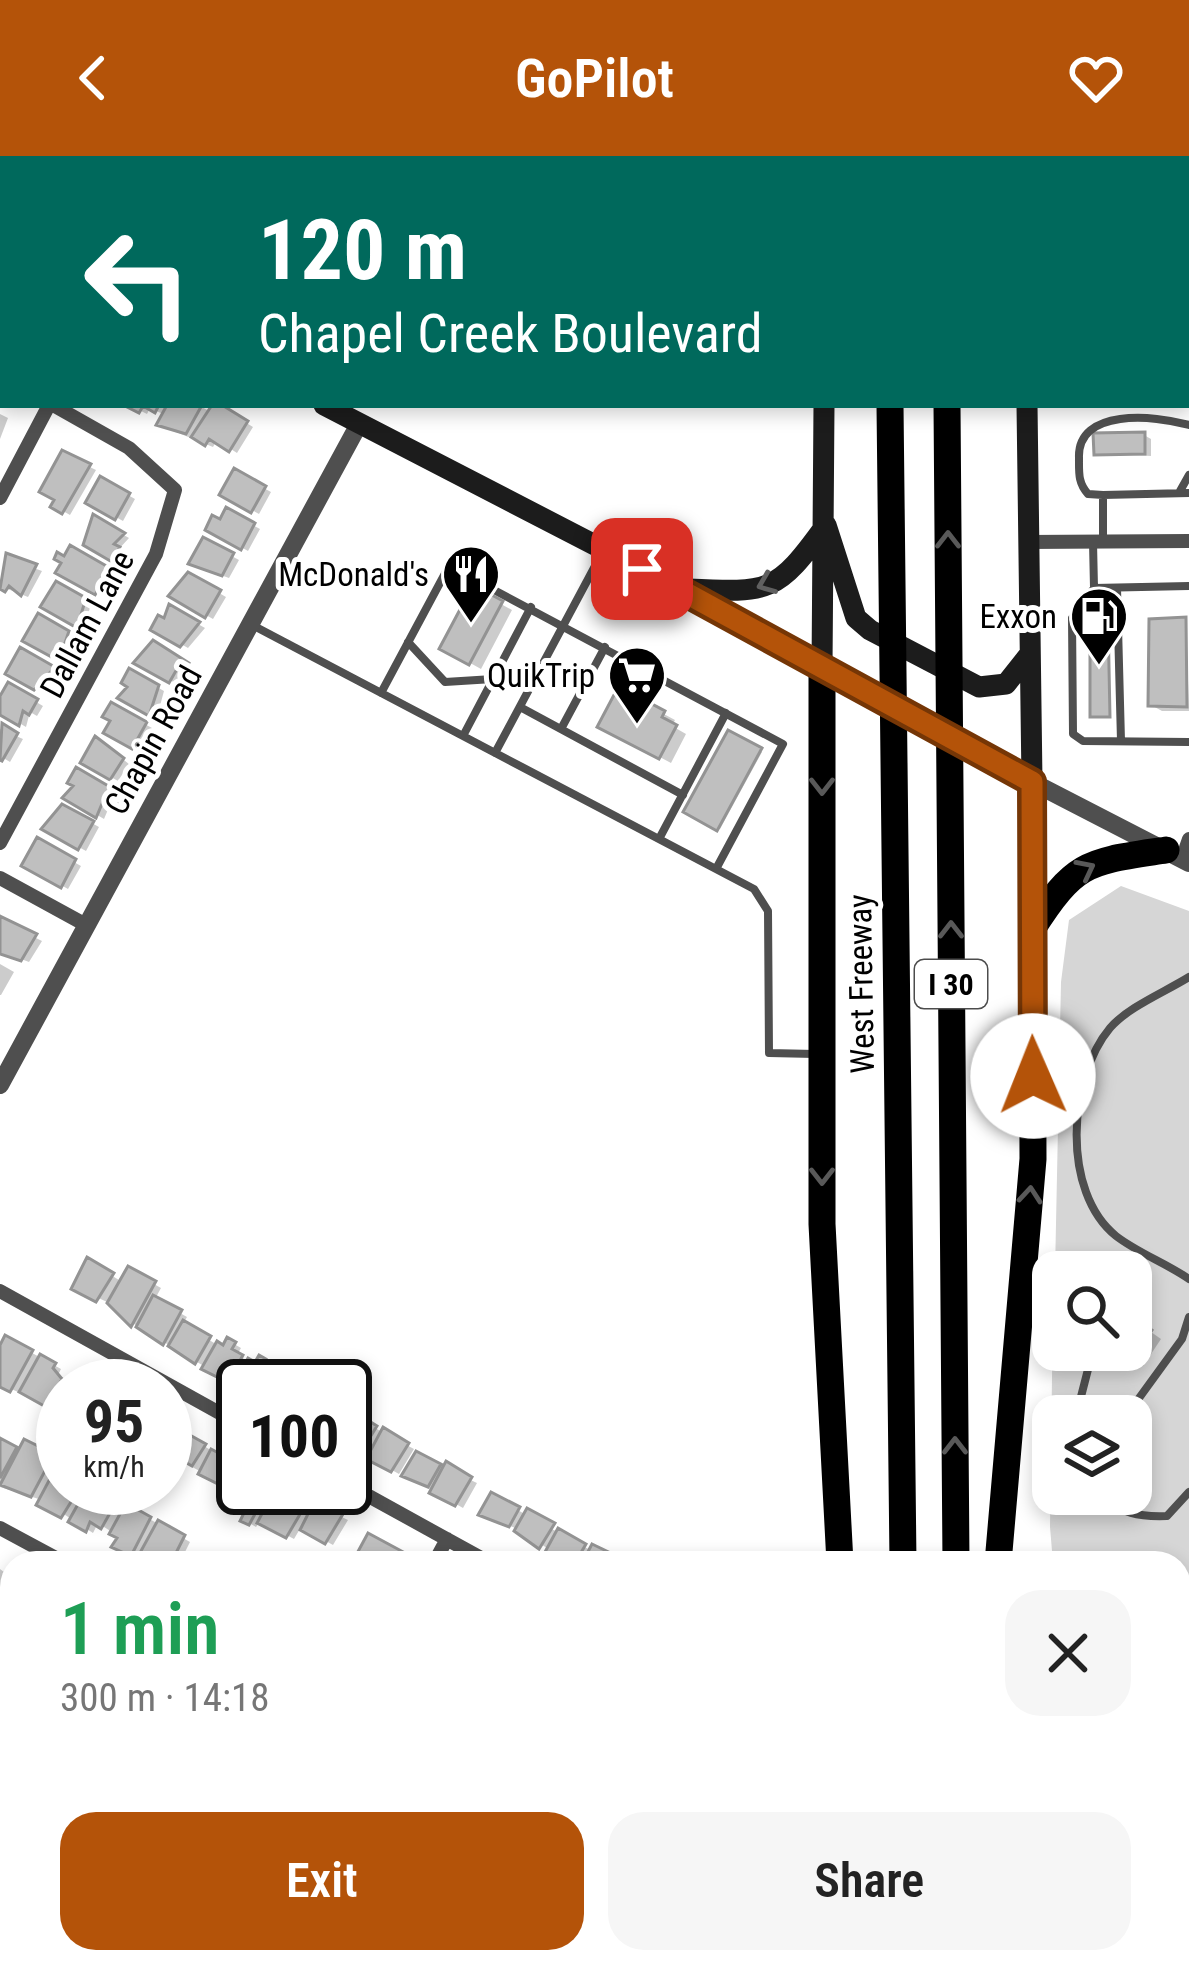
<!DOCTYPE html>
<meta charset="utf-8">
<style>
body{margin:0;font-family:"Roboto Condensed",sans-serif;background:#f6f6f6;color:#222;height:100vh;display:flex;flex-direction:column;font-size:45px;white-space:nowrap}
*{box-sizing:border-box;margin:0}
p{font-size:39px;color:#767676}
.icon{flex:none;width:66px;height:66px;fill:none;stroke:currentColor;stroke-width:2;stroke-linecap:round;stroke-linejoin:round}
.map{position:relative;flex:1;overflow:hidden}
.details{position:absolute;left:0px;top:1395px;width:1191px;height:423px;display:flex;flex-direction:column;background:#fff;border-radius:36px 36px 0 0;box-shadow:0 6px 18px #0003}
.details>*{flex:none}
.top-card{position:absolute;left:0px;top:0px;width:1191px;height:252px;box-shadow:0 6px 18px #0003;background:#00695c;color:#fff;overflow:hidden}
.controls{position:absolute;left:1032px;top:1095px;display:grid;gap:24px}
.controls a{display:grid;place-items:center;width:120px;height:120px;border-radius:24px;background:#fff;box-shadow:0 6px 18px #0003;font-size:60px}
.speed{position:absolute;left:36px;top:1203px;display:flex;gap:24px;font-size:60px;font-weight:700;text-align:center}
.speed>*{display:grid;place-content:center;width:156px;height:156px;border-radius:50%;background:#fff;box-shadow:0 6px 18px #0003;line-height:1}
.speed small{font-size:30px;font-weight:400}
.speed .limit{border:6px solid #111;border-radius:18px;background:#fff;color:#111}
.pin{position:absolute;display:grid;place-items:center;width:102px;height:102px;color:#fff;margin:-51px;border-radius:24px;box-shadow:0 6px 18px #0006}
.me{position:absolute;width:132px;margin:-66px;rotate:359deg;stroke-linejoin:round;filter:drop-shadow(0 0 9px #0008)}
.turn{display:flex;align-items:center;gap:42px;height:252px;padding:0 60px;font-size:54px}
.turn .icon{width:156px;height:156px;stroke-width:2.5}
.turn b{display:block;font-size:84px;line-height:102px}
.round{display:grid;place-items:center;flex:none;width:126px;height:126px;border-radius:36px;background:#f6f6f6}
.overview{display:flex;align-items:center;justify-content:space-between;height:204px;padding:0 60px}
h1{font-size:72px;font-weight:600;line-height:90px;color:#1e9e55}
.primary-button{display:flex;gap:24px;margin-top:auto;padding:24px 60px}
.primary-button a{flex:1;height:138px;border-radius:36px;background:#b45309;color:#fff;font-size:48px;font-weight:600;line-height:138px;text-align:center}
.primary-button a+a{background:#f6f6f6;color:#222}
header{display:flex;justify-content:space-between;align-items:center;height:156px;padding:0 60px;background:#b45309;color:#fff;font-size:54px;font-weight:600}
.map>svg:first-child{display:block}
.grass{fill:#d6d6d6;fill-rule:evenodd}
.shadow{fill:#0003}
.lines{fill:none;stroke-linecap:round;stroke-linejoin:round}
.stream{stroke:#9d9d9d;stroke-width:4.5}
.building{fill:#bfbfbf;stroke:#939393;stroke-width:3}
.service{stroke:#4f4f4f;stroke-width:8}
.minor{stroke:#4f4f4f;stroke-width:14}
.tertiary{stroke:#4f4f4f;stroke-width:18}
.secondary{stroke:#1c1c1c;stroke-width:21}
.motorway{stroke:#000;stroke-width:27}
.oneway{stroke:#595959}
.oneway2{stroke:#606060}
.route-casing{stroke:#753606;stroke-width:30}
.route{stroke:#b45309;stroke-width:21}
.labels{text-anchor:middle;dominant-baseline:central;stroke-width:10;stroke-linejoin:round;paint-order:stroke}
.shield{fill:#fff;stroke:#4c4c4c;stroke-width:3}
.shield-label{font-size:30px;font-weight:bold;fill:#000}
.poi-label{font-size:33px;fill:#000;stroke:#fff;text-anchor:end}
.street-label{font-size:33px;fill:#000;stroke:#fff}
</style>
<header><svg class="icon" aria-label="back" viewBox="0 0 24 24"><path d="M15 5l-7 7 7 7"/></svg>GoPilot<svg class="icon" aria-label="heart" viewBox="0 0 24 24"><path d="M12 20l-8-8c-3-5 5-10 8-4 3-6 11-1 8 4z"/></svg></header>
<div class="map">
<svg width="1189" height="1816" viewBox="0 0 1189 1816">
<rect width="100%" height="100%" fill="#fff"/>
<!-- grass -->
<path class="grass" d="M1121 730 1189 755V1667L1179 1661V1407H1053L1050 1371 1053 1146V1194H1131V1116H1055L1061 826 1069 764ZM1053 1260H1131V1338H1053Z"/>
<!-- shadow -->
<path class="shadow" d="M0 137 3 138V165L0 164Z
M129 249H198L211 256 217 249 253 271 237 297 217 284 213 291 166 272 165 259 150 252 147 258Z
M0 258 8 262 0 283Z
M1144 279 1151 283V300L1097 297Z
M63 298 96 314 70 359 54 350Z
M236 317 271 336 259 358 224 338Z
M102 324 135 343 123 365 89 346Z
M227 355 260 373 248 395 209 373 221 367Z
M94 362 129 382 118 394 125 398 119 407 87 388Z
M204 385 239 404 229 422 198 411Z
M71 394 115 418 102 440 59 416Z
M7 402 42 415 28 441 0 430Z
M188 419 226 441 213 463 172 440Z
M57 429 91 448 84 473 44 450Z
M474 433 512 454 481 513 443 492Z
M170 452 205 472 188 492 154 473Z
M39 461 75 482 66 506 26 484Z
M1107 464 1111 561H1095Z
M1186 464 1189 555H1162L1151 549Z
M154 488 194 513 192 518 185 514 177 528 137 506Z
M21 495 60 517 55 526 49 523 42 535 9 517Z
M130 516 164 535 157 561 122 541 132 530Z
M9 530 43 550 37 560 30 556 26 571 0 556Z
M634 542 675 564 672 570 686 578 671 607 601 570Z
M112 550 152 572 140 594 107 576 114 564Z
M0 573 23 583 10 606 0 600Z
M729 578 762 596 720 673 687 655Z
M102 587 129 608 118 625 84 606Z
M77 615 122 641 119 648 112 644 104 663 67 641 78 630Z
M63 651 99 671 86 695 46 673Z
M38 686 81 710 68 733 25 709Z
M0 764 42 785 29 806 0 795Z
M0 808 14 816 1 839H0Z
M89 1105 122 1126 129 1114 161 1132 155 1143 187 1161 183 1168 224 1193 229 1185 241 1192 237 1199 257 1210 260 1203 271 1209 268 1215 304 1230H244L212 1215 119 1159 122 1153 75 1131Z
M1131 1162 1161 1183 1143 1210 1118 1194H1131Z
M7 1183 61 1213 58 1219 66 1223 54 1252 0 1228V1196Z
M345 1256 414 1293 399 1318 345 1288Z
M165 1266 243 1314V1332H273V1340L291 1348 296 1339 348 1364 333 1389 301 1371 294 1383 260 1365 256 1371 244 1364 247 1356 234 1334 165 1296Z
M0 1285 20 1296 26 1287 59 1305 51 1320 63 1332 85 1340 95 1332 190 1386 182 1402 190 1407H149L116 1390 121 1382 98 1367 93 1377 42 1344 0 1331Z
M417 1299 477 1327 463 1352 412 1323Z
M492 1340 592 1395 624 1407H577L556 1398 518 1373 489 1362Z
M0 1413 12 1422 0 1447Z
M105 1806H136L125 1816H113Z"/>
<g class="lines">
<!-- stream -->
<path class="stream" d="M0 1632 12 1635"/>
</g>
<!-- building -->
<path class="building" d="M123 249H159L155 257 143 250 139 257Z
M167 249H202L186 278 156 269Z
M212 249H222L248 265 229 296 209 283 205 290 191 281Z
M1145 276V298L1094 299 1093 277Z
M62 294 91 308 62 358 50 351 54 344 39 336Z
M234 312 266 330 251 357 219 339Z
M100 320 130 337 115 364 85 347Z
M226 351 255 367 241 394 205 374 212 359 220 363Z
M93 358 125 377 114 388 120 391 112 406 83 389Z
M203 381 234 397 222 420 188 408Z
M70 389 110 412 95 439 55 417 61 407 54 403 57 396 64 400Z
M6 397 37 408 21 440 9 430 5 436 0 433Z
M188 416 221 434 205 462 168 440Z
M56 425 86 442 77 472 40 451Z
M473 429 503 445 469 509 439 493Z
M169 448 200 466 180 491 150 474 158 459 164 462Z
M38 457 69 475 59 505 22 485Z
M1090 461H1108L1110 561H1090Z
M1186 461 1187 551 1148 550 1149 463Z
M153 484 189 507 184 517 177 513 169 527 133 507Z
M20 491 55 511 34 534 5 518Z
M129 512 159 529 149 560 117 542 127 531 121 527Z
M8 526 38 543 29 559 23 555 19 570 0 559V540Z
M615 537 629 544 633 538 665 555 662 561 677 569 659 603 597 571Z
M111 546 147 566 132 593 103 577 110 565 102 561Z
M2 567 18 577 2 605 0 604Z
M728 574 762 592 717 675 683 656Z
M95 580 124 602 110 624 80 607Z
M76 611 117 635 111 646 104 643 96 662 62 642 73 630 67 627Z
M62 648 94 665 78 694 41 673Z
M37 681 76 703 61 732 21 710Z
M0 760 37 778 21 805 0 798Z
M87 1101 114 1117 96 1146 71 1133Z
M128 1110 156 1125 131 1171 107 1147Z
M153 1139 182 1154 163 1189 136 1171Z
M1131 1159 1152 1174 1130 1206 1113 1194H1131Z
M183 1164 211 1180 195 1208 168 1190Z
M5 1179 33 1194 10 1236 0 1231V1189Z
M227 1181 236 1186 232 1193 243 1199 230 1223 219 1217 217 1221 201 1213 217 1185 223 1189Z
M40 1198 56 1207 53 1212 62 1223 46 1251 19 1236Z
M259 1199 266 1203 263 1209 277 1216 270 1230 234 1227 248 1202 255 1206Z
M282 1213 308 1229 307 1230H273Z
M76 1219 100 1230H69Z
M350 1253 377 1270 359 1299 345 1291Z
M383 1271 409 1287 391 1316 366 1303Z
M179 1273 206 1288 192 1310 167 1296Z
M0 1282 17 1291 0 1322Z
M24 1283 54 1298 31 1341 0 1329Z
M211 1293 239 1308 226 1332 198 1318Z
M416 1295 441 1308 428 1331 401 1320Z
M446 1305 472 1321 455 1350 429 1337Z
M241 1315 243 1332H269L249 1369 240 1365 244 1357 224 1347Z
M53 1317 63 1323V1332L79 1333 61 1362 36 1349Z
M87 1332 119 1341 101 1373 90 1366 86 1376 68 1366Z
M294 1335 309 1343 286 1382 257 1367 273 1337 290 1344Z
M491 1336 520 1351 509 1371 478 1359Z
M316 1342 343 1358 325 1388 300 1374Z
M126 1347 151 1361 131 1400 111 1391 117 1382 109 1378Z
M527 1352 555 1367 539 1393 514 1375Z
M158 1364 185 1379 171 1407H142L136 1404Z
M558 1372 586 1388 575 1407 545 1396Z
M368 1377 407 1398 402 1407H367L355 1401Z
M592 1388 621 1402 617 1407H582Z
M12 1430V1457L1 1451Z
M8 1716 12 1717V1771L0 1769Z
M102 1806H125L115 1816Z"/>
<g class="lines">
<!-- service -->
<path class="service" d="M1187 0 1189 2
M1188 90H1189
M1188 117 1189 115
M1188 203 1189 201
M1188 215 1189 221
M1180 335 1189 319
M1103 339 1088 338C1078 327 1079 317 1079 302 1077 252 1154 259 1189 269
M1103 384V339L1189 337
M1093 386 1094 432 1189 430
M1094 432 1072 462 1073 578 1083 585 1189 586
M1117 432 1121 585
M250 468 754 733 768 755 769 897 815 898
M408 486 445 526 493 523
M381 537 449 410 783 588 716 713
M520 551 683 639
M561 573 605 491
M463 580 531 451
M495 597 602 397
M659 683 726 557
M1189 821C1165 836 1128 851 1110 872 1068 922 1061 1036 1116 1080 1138 1097 1166 1107 1189 1123
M1076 1260 1093 1194
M1126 1260 1182 1183 1189 1161
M1101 1338C1122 1358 1138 1361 1167 1360L1189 1336"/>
<!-- minor -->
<path class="minor" d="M25 3 26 0
M1129 3 1131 0
M0 48 3 43
M1188 59 1189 60
M0 218 3 220
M0 342 49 249
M1026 386 1189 385
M0 687 156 398 175 334 129 292 53 249
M1182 703 1189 683
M0 722 86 769
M0 1135 243 1270
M345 1327 490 1407
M0 1372 65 1407
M434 1407 447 1383
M0 1808 29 1816"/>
<!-- tertiary -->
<path class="tertiary" d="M1032 626 1189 707
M0 929 359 268"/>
<!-- secondary -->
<path class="secondary" d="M819 0V3
M1026 0V3
M0 79 3 81
M324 249 680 433 1032 626 1027 249
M826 369 856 462 870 474 979 531 1006 528 1029 499
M688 433C770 437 777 437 826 369
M822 513 824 249"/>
<!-- motorway -->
<path class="motorway" d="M887 0V3
M945 0V3
M890 249 903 1407
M947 249 956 1407
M822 513V1068L840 1407
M1032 773C1076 704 1088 706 1166 694
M998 1407 1033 1003 1032 626
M875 1806 877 1816
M906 1806V1816
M966 1816V1806"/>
</g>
<!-- one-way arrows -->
<defs><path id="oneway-chevron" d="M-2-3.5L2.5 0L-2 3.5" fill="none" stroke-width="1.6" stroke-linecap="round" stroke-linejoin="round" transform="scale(3)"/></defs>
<g class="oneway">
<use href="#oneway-chevron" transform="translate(948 384) rotate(-90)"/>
<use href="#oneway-chevron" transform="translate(822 630) rotate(90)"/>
<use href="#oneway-chevron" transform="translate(1086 713) rotate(-27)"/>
<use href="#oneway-chevron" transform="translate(951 774) rotate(-90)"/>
<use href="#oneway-chevron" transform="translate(822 1020) rotate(90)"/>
<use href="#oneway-chevron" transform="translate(1030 1039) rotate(-85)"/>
<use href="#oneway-chevron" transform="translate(955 1290) rotate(-90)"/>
</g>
<use class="oneway2" href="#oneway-chevron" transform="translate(766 428) rotate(158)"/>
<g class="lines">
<defs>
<path id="route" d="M642 413 1032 626 1033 920"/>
</defs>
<!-- route casing -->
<use href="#route" class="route-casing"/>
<!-- route -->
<use href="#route" class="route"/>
</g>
<!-- icons -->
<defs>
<symbol id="restaurant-pin" viewBox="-11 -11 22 30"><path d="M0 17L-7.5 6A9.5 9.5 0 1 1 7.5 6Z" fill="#000" stroke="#fff"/><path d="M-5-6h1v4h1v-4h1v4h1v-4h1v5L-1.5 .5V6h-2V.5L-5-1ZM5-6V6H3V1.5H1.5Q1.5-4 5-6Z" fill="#fff"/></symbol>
<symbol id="fuel-pin" viewBox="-11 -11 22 30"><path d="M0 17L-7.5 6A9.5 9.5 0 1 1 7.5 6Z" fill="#000" stroke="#fff"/><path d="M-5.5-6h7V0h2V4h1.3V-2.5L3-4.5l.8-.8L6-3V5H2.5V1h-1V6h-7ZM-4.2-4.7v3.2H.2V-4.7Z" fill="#fff"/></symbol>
<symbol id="supermarket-pin" viewBox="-11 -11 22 30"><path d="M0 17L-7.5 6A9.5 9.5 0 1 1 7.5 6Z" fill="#000" stroke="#fff"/><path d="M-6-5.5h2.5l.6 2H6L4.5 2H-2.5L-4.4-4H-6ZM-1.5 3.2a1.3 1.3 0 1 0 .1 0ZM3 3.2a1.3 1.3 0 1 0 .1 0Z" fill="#fff"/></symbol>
</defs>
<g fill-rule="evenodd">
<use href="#restaurant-pin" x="438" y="385" width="66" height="90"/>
<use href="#fuel-pin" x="1066" y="427" width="66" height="90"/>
<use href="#supermarket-pin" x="604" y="486" width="66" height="90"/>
</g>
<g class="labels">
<!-- shield labels -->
<rect class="shield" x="915" y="804" width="72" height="48" rx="9"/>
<g class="shield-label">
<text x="951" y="828">I 30</text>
</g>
<!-- poi labels -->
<g class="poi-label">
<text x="429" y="418">McDonald's</text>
<text x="1057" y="460">Exxon</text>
<text x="595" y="519">QuikTrip</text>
</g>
<!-- street labels -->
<g class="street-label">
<text transform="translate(87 468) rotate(-62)">Dallam Lane</text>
<text transform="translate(153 584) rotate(-61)">Chapin Road</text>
<text transform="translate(861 828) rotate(-91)">West Freeway</text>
</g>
</g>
</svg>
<div class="controls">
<a><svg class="icon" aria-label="search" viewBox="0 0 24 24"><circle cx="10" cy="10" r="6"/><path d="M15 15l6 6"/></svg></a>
<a><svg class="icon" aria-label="layers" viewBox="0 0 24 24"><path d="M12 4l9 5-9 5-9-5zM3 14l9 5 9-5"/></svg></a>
</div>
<div class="speed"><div>95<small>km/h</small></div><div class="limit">100</div></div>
<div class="pin" style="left:642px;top:413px;background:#d93025"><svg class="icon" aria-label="arrive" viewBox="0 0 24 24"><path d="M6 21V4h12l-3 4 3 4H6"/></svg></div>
<svg class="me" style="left:1033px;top:920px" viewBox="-20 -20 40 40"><circle r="19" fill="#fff"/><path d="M0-13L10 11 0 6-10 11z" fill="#b45309"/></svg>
<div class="top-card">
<div class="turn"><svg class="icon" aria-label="left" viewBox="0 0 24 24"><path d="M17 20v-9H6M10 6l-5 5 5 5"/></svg><div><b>120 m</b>Chapel Creek Boulevard</div></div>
</div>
<section class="details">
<div class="overview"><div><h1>1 min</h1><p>300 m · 14:18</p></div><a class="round"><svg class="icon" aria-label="close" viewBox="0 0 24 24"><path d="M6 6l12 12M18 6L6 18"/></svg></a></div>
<div class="primary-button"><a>Exit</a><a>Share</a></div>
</section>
</div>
